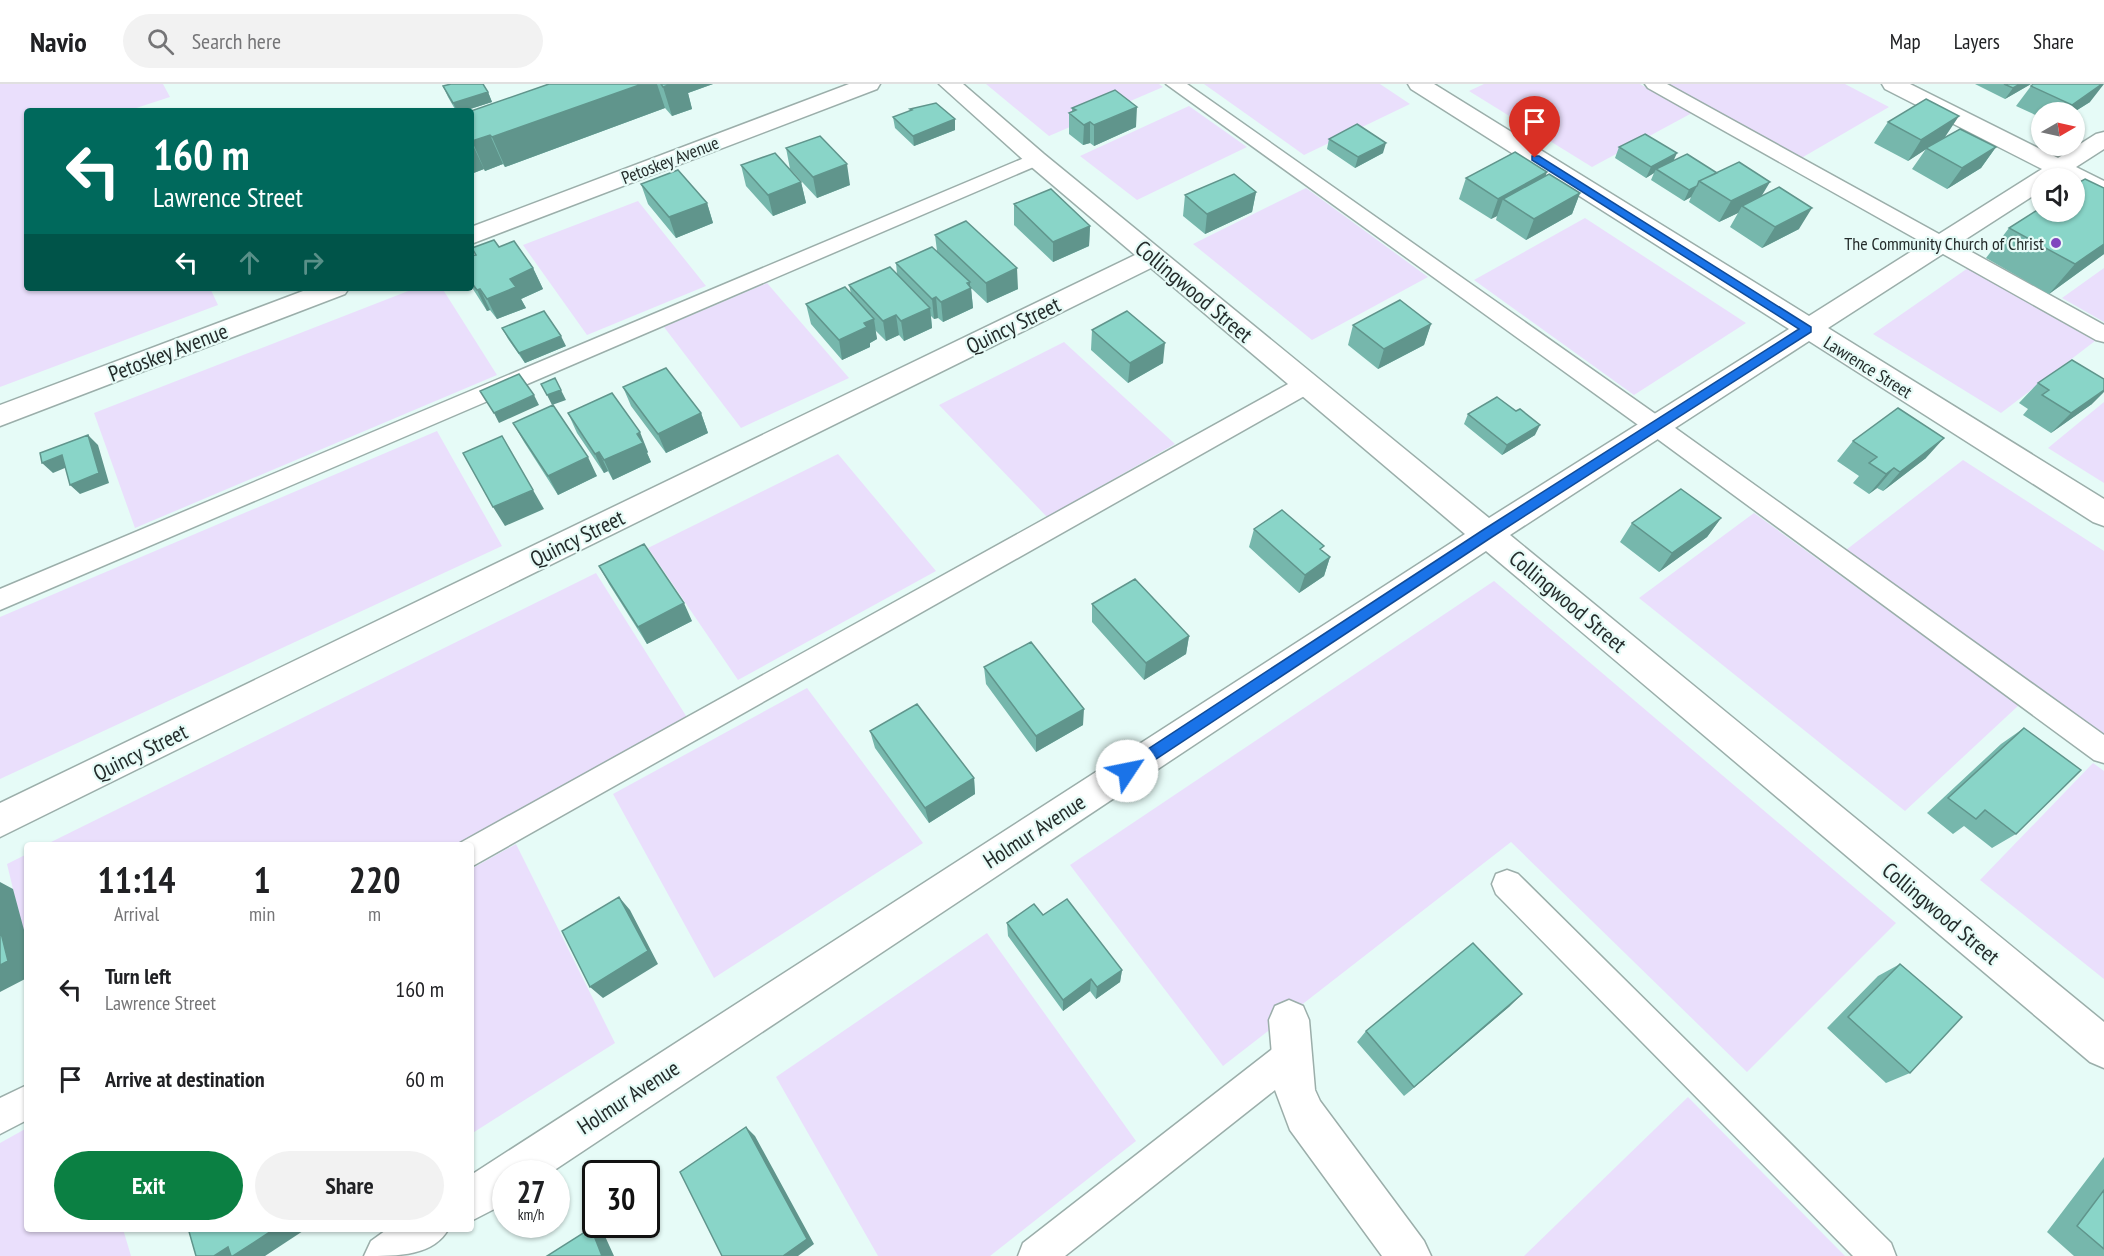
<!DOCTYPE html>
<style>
body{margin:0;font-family:"PT Sans Narrow",sans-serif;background:#f2f2f2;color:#202124;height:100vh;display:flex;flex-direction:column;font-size:22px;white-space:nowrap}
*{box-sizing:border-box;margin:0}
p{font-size:20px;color:#757577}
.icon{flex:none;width:33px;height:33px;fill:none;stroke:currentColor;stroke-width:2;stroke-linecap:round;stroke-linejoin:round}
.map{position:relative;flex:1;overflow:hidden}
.side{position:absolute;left:24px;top:758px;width:450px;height:390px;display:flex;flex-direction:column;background:#fff;border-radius:6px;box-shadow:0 2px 4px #0004}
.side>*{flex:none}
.hud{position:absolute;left:24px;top:24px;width:450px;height:183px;border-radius:6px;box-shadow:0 2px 4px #0004;background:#00695c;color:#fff;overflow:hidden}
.needle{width:39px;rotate:81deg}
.tools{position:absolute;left:2031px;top:18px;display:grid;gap:12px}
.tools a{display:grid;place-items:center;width:54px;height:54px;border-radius:50%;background:#fff;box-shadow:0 2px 4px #0004;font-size:30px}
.speed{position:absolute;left:492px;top:1076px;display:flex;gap:12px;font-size:30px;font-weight:700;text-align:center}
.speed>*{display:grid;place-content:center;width:78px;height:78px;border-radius:50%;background:#fff;box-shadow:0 2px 4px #0004;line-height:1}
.speed small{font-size:15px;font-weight:400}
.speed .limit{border:3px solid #111;border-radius:9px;background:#fff;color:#111}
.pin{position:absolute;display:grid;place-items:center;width:51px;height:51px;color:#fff;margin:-62px -26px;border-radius:50% 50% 50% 0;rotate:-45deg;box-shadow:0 0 6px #0007}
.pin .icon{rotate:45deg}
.me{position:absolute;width:66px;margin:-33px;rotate:56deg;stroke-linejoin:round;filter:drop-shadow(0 0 4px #0008)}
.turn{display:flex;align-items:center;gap:21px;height:126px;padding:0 30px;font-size:27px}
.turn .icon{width:78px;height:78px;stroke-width:2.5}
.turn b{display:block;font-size:42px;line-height:51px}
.lanes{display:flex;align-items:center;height:57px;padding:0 30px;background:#0003;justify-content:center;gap:30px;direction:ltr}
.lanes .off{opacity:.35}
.eta{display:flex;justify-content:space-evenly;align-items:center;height:102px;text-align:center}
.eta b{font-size:36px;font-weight:800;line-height:42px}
.action{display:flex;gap:12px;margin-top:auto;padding:12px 30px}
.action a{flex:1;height:69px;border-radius:36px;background:#0b8043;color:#fff;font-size:24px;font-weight:800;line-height:69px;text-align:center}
.action a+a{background:#f2f2f2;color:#202124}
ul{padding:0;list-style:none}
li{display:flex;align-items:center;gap:18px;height:90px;padding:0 30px}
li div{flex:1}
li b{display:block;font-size:22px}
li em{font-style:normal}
header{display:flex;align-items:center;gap:36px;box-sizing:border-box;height:84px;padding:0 30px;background:#fff;border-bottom:2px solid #e0e0e0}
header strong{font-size:28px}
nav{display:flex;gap:33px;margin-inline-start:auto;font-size:21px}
.search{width:420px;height:54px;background:#f2f2f2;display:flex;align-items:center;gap:15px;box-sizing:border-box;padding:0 21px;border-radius:33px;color:#757577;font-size:22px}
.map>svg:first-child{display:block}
.green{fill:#eadffc}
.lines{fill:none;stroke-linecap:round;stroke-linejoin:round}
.lane-casing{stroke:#9baeaa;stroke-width:3}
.street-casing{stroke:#9baeaa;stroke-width:3}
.lane{fill:#fff;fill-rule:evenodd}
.street{fill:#fff;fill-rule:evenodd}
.wall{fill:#76b7ac}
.shaded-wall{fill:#60958c}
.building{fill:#89d5c8;stroke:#60958c;stroke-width:1.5}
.route{fill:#1a73e8;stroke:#114b97;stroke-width:1.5}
.poi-dot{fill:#8047be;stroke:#e6fbf7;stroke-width:2}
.labels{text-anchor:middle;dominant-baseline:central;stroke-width:4.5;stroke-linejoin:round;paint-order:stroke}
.far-street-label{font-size:18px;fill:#242c2b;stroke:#e6fbf7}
.far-poi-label{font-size:18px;fill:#242c2b;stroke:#e6fbf7;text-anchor:end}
.street-label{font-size:22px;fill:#242c2b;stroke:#e6fbf7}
</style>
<header>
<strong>Navio</strong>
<div class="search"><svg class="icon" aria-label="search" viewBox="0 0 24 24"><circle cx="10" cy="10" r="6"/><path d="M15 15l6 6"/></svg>Search here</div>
<nav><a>Map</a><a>Layers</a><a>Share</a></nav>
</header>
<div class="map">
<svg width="2104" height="1172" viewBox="0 0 2104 1172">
<rect width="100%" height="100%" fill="#e6fbf7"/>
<!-- green -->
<path class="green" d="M0 0H163L170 13 127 27H27V204H210L218 221 0 303Z
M986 0H1159L1163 3 1049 52Z
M1204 0H1380L1410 20 1304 71Z
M1484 0H1640L1692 29 1592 83 1469 7Z
M1660 0H1845L1889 23 1798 76Z
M1189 22 1247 63 1137 116 1080 72Z
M1306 104 1428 193 1312 256 1193 160Z
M638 117 706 202 587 251 523 161Z
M1585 134 1746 239 1634 311 1474 196Z
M1968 184 2095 257 2001 329 1873 250Z
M2104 184V238L2062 214Z
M767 199 849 294 741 344 664 243Z
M416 204H442L497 291 135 444 94 329Z
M1064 258 1175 360 1047 433 939 321Z
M2104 318V399L2048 364Z
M437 347 502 462 0 695V533Z
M838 370 936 487 738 596 648 464Z
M1963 376 2104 467V652L1846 466Z
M1754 429 2019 621 1905 727 1639 514Z
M596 489 688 635 460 760H47Z
M1494 497 1896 839 1747 988 1511 758 1223 982 1070 781Z
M807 604 923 759 714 894 613 710Z
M2093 679 2104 687V895L1980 796Z
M516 760 615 959 471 1050V785Z
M27 770V863L7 780Z
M987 849 1136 1057 990 1172H878L776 993Z
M1688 1013 1845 1172H1524Z
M27 1044V1144L123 1145 131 1172H0V1059Z"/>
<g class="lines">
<defs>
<path id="lane" d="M1166 0H1187L1664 336 2104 651V679L2094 676 1648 348Z
M1645 0H1667L2104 241V258L2096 256 1648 4Z
M1036 69 1043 71 1046 75 1043 79 0 526V505Z
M1307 292 1315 294 1318 300 1315 306 471 783V760L460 759 1299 294Z
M1507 786 1518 790 1891 1159 1896 1172H1853L1496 810 1492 800 1496 790Z
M1292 955 1304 959 1308 971 1304 983 1065 1172H1018L1023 1159 1280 959Z
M27 1001V1036L0 1050V1014Z"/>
<path id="street" d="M849 0H880L877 5 471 160V143Z
M939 0H963L1044 70 1489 434 1789 245 1411 5 1408 0H1434L1809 232 2042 85 1885 5 1882 0H1910L2058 74 2096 50 2104 48V65L2076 83 2104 97V114L2074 102V94H2042V106L1828 244 2104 415V442L2093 438 1809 257 1510 451 2104 938V984L2090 978 1486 467 550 1089H506V1119L471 1137V1091L1465 450 1151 184 0 753V719L1135 171 1028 80Z
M311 204H349L345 210 0 342V321Z
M1289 916 1303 922 1309 936 1315 1006 1320 1017 1424 1157 1431 1172H1382L1290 1046 1275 1006 1269 936 1275 922Z
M389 1144H449C434 1172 399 1172 364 1172L371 1157Z"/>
</defs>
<!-- lane casing -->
<use href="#lane" class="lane-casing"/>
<!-- street casing -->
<use href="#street" class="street-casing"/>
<!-- lane -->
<use href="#lane" class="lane"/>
<!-- street -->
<use href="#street" class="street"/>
</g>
<!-- wall -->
<path class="wall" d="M549 0H713L688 9 692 25 672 32 665 24 505 83 503 80 485 87 484 85 471 90V27Z
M1975 0H2031L2005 15Z
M443 2 488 8 492 18 464 27H456L448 13Z
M2031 2 2090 18 2074 28H2042V34L2016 22Z
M1072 24 1136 43 1094 62 1090 59 1083 61 1069 50V29L1072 28Z
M910 25 955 46 914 62 895 44 893 33 911 27Z
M1888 38 1945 53 1933 60 1996 63 1981 84 1947 105 1912 85 1926 65 1908 77 1874 59Z
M1329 55 1383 69 1355 84 1327 65Z
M1619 63 1674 76 1717 89 1762 112 1799 145 1762 164 1730 143 1738 129 1719 138 1689 118 1691 113 1684 117 1651 96 1654 89 1646 94 1615 74Z
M786 64 850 101 817 114 790 85Z
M741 81 801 98 806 119 773 132 746 102Z
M1545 92 1580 109 1572 130 1526 156 1496 136 1497 132 1491 135 1459 115 1466 94Z
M641 100 707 119 713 139 676 154 648 120Z
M2104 104V170L2049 210 1986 174 2009 144Z
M1256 108 1252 128 1205 150 1183 132 1185 111Z
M1014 120 1090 142 1089 162 1053 178 1014 141Z
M935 151 1018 205 987 219 971 204 973 224 943 238 938 234 934 235 931 232 932 244 904 257 899 251 886 257 875 246 877 255 870 259V263L842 276 811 240 806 220 851 210 849 201 897 190 896 179 937 167Z
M499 163 533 184 543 205 521 215 526 224 497 235 490 226 487 227 471 202V172L475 171 472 164Z
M1431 240 1424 261 1378 285 1348 261 1353 241Z
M502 244 566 262 525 279 508 255Z
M1092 246 1163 279 1128 299 1091 266Z
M2038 299 2092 320 2051 349 2023 331 2028 325 2019 319Z
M623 303 701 329 708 349 666 369 631 322Z
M568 329 648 368 647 369 651 378 613 396 608 387 604 389 577 349Z
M1468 330 1535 351 1502 371 1464 340Z
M513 339 597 392 558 411 524 358Z
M1853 357 1926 374 1883 407 1877 404 1869 410 1853 399 1859 392 1837 377Z
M1721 434 1707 453 1659 488 1620 458 1632 439Z
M1254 445 1322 467 1330 473 1324 492 1299 509 1249 463Z
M599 482 692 537 647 560 609 500Z
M1092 520 1189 552 1186 570 1144 596 1092 538Z
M984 583 1083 641 1036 668 986 600Z
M2024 644 2016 750 1992 764 1964 742 1953 750 1927 729 2001 660Z
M870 647 974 694 975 710 929 739 875 664Z
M1043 831 1122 886 1120 898 1096 915 1090 907 1063 927 1008 852 1007 839Z
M1900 880 1910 989 1886 999 1827 944 1878 892Z
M1510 922 1404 1012 1357 958 1366 947Z
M2104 1073V1172H2074L2047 1148Z"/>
<!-- shaded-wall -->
<path class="shaded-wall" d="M642 0H657L665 24 505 83 492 53Z
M671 0H713L688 9 692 25 672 32 663 3Z
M2020 0H2031L2005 15 2013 4Z
M2102 0H2104L2090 18 2074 28H2066L2072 21Z
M488 8 492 18 464 27H457L453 19Z
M1137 23 1136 43 1094 62V41Z
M1959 32 1945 53 1908 77 1921 56Z
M955 35V46L914 62 913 52Z
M1090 38V59L1083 61 1084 41Z
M490 51 503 80 485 87 472 57Z
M471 57 484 85 471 90Z
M1386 59 1383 69 1355 84 1358 73Z
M1996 63 1981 84 1947 105 1962 84Z
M1677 69 1672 80 1656 85 1654 89 1646 94 1651 83Z
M847 80 850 101 817 114 813 93Z
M1547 88 1539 109 1503 115 1497 132 1491 135 1498 115Z
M801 98 806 119 773 132 768 111Z
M1770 98 1758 118 1742 122 1738 129 1719 138 1731 117Z
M1697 102 1691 113 1684 117 1689 106Z
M1256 108 1252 128 1205 150 1207 130Z
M1580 109 1572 130 1526 156 1534 135Z
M707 119 713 139 676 154 669 133Z
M1812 124 1799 145 1762 164 1775 143Z
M1090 142 1089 162 1053 178V158Z
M2104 160V170L2049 210 2075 180Z
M533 184 543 205 521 215 526 224 497 235 487 215 510 195Z
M1017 184 1018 205 987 219 986 199Z
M970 198V204H971L973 224 943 238 941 218Z
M480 205 490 226 487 227 477 206Z
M936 213 938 234 934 235 932 215Z
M930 224 932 244 904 257 901 237Z
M896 231 899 251 886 257 883 237Z
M874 235 877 255 870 259V263L842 276 839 256 864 239Z
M1431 240 1424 261 1378 285 1384 265Z
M561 252 566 262 525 279 519 269Z
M1165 259 1163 279 1128 299 1130 279Z
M561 306 566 316 552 321 547 311Z
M2104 306V308L2092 320 2051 349 2071 329Z
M534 311 539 321 499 339 494 329Z
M701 329 708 349 666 369 658 350Z
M1540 341 1535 351 1502 371 1507 361Z
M640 348 648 368 647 369 651 378 613 396 604 376 637 350Z
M88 351 98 361 109 399 80 410 70 401Z
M1944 354 1926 374 1883 407 1900 388Z
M599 368 608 387 604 389 595 370Z
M62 371 72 381 53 389 42 379Z
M588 373 597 392 558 411 548 392Z
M1894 384 1877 404 1869 410 1886 390Z
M533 406 544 425 505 442 493 423Z
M1721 434 1707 453 1659 488 1672 469Z
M1330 473 1324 492 1299 509 1305 491Z
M684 519 692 537 647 560 638 543Z
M1189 552 1186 570 1144 596 1146 579Z
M1084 625 1083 641 1036 668V652Z
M974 694 975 710 929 739 925 724Z
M0 798 13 805 27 857V894L0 908Z
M619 813 630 826 658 880 603 914 590 903Z
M1122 886 1120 898 1096 915 1097 903Z
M1091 895 1090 907 1063 927V916Z
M1522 910 1510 922 1404 1012 1414 1003Z
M746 1043 755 1052 814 1160 798 1172H783Z
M276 1144H302L303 1147 265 1172H214L228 1163Z
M591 1144 604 1150 614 1172H602Z"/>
<!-- building -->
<path class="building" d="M451 0H483L488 8 453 19 443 2Z
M549 0H642L492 53 490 51 472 57 471 56V27Z
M661 0H671L663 3Z
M2004 0H2020L2013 4Z
M2033 0H2102L2072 21 2031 2Z
M1115 6 1137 23 1094 41 1090 38 1084 41 1069 29 1076 26 1072 24Z
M1926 15 1959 32 1921 56 1888 38Z
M936 19 955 35 913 52 893 33 912 26 910 25Z
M1357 40 1386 59 1358 73 1329 55Z
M1960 45 1996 63 1962 84 1926 64Z
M1645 50 1677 69 1651 83 1619 63Z
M820 52 847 80 813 93 786 64Z
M1515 68 1547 88 1498 115 1466 94Z
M775 69 801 98 768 111 741 81Z
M1687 70 1717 89 1699 97 1697 102 1689 106 1656 85Z
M1739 78 1770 98 1731 117 1699 97Z
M678 86 707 119 669 133 641 100Z
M1234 90 1256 108 1207 130 1185 111Z
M1549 90 1580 109 1534 135 1503 115Z
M2085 95 2104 104V160L2075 180 2009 144 2042 123V128H2074V101Z
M1779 103 1812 124 1775 143 1742 122Z
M1051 105 1090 142 1053 158 1014 120Z
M966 137 1017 184 986 199 935 151Z
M494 156 499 163 514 157 533 184 510 195 516 203 487 215 480 205 477 206 471 198V172L476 171 472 164Z
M932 163 970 198 967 199 971 204 941 218 936 213 932 215 896 179Z
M890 183 930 224 901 237 896 231 883 237 849 201Z
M845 203 874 235 864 239 867 243 839 256 806 220Z
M1400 216 1431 240 1384 265 1353 241Z
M544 227 561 252 519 269 502 244Z
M1127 227 1165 259 1130 279 1092 246Z
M2072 276 2104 295V306L2071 329 2042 311 2049 306 2038 299Z
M666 284 701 329 658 350 623 303Z
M519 290 534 311 494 329 480 307Z
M555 294 561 306 547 311 541 300Z
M612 309 640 348 637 350 643 359 604 376 599 368 595 370 568 329Z
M1497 313 1516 327 1520 325 1540 341 1507 361 1468 330Z
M553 321 588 373 548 392 513 339Z
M1898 324 1944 354 1900 388 1894 384 1886 390 1869 379 1877 373 1853 357Z
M88 351 99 389 70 401 62 371 42 379 40 369Z
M502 352 533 406 493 423 463 369Z
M1681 405 1721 434 1672 469 1632 439Z
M1282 426 1324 462 1320 465 1330 473 1305 491 1254 445Z
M644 460 684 519 638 543 599 482Z
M1135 495 1189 552 1146 579 1092 520Z
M1031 558 1084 625 1036 652 984 583Z
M917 620 974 694 925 724 870 647Z
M2024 644 2081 686 2016 750 1985 726 1976 735 1948 714Z
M619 813 648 867 590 903 562 847Z
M1067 815 1122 886 1097 903 1091 895 1063 916 1007 839 1034 820 1043 831Z
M0 845 8 877 0 881Z
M1473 859 1522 910 1414 1003 1366 947Z
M1900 880 1962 933 1910 989 1848 933Z
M746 1043 807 1155 783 1172H722L680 1088Z
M2104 1106V1165L2077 1142Z
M188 1144H276L233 1172H231L228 1163 214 1172H196Z
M591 1144 602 1172H547Z"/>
<!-- route -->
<path class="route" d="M1532 72H1539L1811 243V248L1492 453 1132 691 1127 693 1122 691 1119 687 1122 682 1483 446 1799 245 1532 76Z"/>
<!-- markers -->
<circle class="poi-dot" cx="2056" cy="159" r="6"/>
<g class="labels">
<!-- far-street labels -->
<g class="far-street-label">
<text transform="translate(670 76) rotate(-21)">Petoskey Avenue</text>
<text transform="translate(1868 283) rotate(32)">Lawrence Street</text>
</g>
<!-- far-poi labels -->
<g class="far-poi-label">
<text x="2044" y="159">The Community Church of Christ</text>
</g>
<!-- street labels -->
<g class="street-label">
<text transform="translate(1194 207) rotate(40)">Collingwood Street</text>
<text transform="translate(1013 241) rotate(-26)">Quincy Street</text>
<text transform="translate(168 268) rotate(-21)">Petoskey Avenue</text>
<text transform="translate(577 454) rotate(-26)">Quincy Street</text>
<text transform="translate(1568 517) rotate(40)">Collingwood Street</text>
<text transform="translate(140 668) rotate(-26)">Quincy Street</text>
<text transform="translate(1034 747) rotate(-33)">Holmur Avenue</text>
<text transform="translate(1941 829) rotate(40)">Collingwood Street</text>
<text transform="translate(628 1013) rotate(-33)">Holmur Avenue</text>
</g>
</g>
</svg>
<div class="tools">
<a><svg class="needle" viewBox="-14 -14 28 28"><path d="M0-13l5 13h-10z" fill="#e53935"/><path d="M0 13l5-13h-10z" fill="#757577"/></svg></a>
<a><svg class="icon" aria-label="sound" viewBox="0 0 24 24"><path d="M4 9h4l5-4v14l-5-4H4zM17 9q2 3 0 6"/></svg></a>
</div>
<div class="speed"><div>27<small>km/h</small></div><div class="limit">30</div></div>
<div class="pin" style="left:1535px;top:74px;background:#d93025"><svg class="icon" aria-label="arrive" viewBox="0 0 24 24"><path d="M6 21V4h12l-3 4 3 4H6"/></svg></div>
<svg class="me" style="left:1127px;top:687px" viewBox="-20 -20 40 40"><circle r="19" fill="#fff"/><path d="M0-13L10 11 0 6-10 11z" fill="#1a73e8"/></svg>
<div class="hud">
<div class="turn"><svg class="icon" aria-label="left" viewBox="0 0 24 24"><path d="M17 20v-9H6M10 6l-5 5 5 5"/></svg><div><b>160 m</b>Lawrence Street</div></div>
<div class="lanes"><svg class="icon" aria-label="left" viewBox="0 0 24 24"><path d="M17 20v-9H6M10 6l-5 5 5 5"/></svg><svg class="icon off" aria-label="ahead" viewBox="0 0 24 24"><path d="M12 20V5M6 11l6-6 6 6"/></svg><svg class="icon off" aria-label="right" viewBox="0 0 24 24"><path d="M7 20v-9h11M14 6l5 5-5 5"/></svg></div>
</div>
<section class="side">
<div class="eta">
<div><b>11:14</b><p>Arrival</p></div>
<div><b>1</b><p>min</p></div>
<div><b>220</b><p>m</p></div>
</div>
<ul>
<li><svg class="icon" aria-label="left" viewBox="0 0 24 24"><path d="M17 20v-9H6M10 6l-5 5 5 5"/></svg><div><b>Turn left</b><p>Lawrence Street</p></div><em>160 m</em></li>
<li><svg class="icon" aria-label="arrive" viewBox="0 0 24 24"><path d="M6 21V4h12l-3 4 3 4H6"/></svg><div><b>Arrive at destination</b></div><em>60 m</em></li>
</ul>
<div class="action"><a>Exit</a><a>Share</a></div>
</section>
</div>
